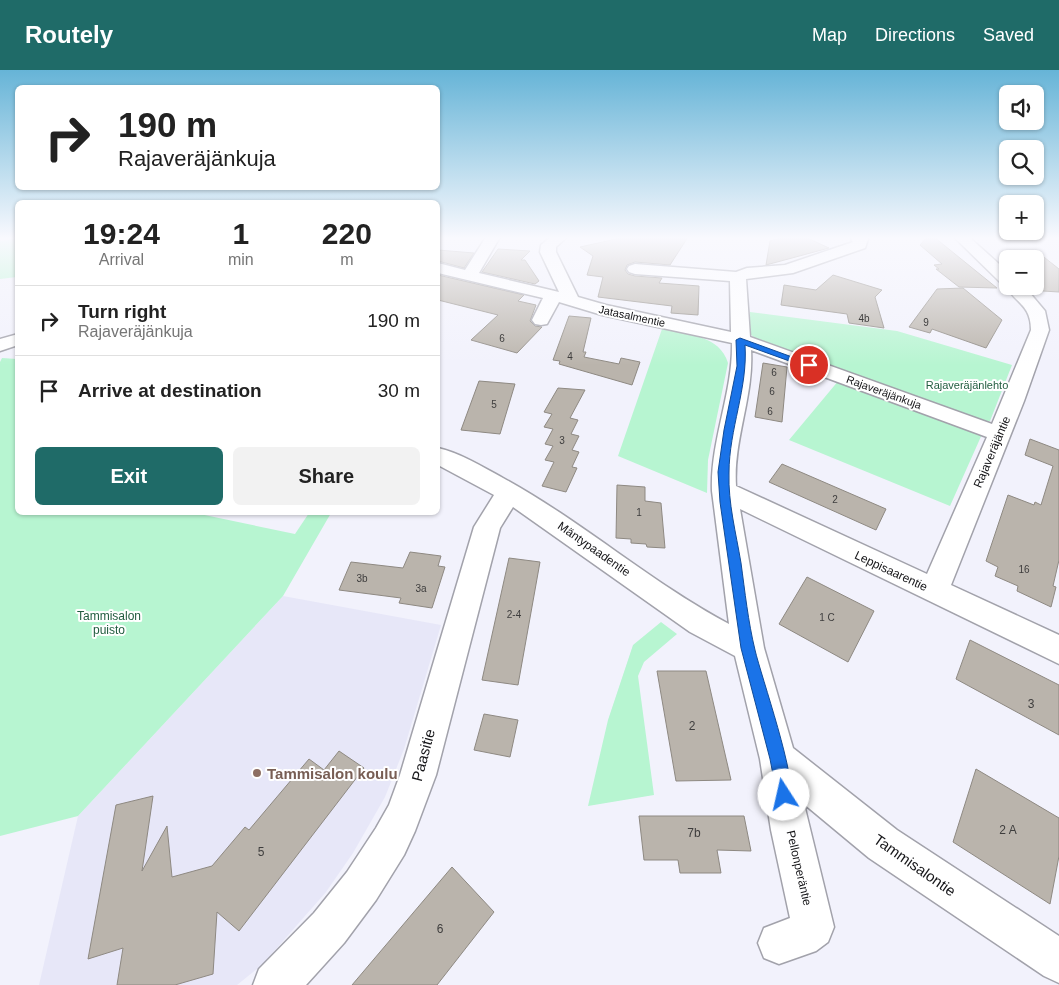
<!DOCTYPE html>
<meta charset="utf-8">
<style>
body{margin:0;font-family:Helvetica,sans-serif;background:#f2f2f2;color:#222;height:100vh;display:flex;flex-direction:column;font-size:19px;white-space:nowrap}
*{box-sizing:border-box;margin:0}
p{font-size:16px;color:#767676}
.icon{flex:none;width:28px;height:28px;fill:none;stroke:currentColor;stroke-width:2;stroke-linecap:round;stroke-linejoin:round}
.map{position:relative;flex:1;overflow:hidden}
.details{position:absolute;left:15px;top:130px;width:425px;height:315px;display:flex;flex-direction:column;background:#fff;border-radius:8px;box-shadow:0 1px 4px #0004}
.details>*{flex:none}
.guide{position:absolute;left:15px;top:15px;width:425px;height:105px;border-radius:8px;box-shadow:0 1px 4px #0004;background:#fff;color:#222;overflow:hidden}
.tools{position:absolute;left:999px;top:15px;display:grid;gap:10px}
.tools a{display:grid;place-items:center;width:45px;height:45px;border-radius:8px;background:#fff;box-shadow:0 1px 4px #0004;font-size:25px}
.pin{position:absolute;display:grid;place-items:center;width:42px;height:42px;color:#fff;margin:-21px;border:2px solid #fff;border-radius:50%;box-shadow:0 1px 5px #0007}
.me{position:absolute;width:55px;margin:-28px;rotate:350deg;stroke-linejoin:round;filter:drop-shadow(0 0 4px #0008)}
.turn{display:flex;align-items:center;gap:18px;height:105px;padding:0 20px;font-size:22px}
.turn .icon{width:65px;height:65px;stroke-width:2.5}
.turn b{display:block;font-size:35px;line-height:42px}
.eta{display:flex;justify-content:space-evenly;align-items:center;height:85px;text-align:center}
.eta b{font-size:30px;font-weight:800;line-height:35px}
.action{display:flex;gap:10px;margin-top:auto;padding:10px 20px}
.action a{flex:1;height:58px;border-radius:8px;background:#1f6b68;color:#fff;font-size:20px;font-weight:800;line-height:58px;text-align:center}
.action a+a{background:#f2f2f2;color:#222}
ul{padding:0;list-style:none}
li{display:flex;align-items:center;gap:15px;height:70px;padding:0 20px;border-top:1px solid #e0e0e0}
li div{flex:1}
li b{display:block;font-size:19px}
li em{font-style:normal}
header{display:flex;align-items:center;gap:30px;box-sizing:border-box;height:70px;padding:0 25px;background:#1f6b68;color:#fff}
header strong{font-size:24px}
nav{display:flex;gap:28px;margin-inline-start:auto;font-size:18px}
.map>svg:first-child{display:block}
.built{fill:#e7e7f8}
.green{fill:#b7f5d1}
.building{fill:#bab4ac;stroke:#8e8982}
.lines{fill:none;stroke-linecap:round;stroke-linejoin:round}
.minor-casing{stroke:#a2a2ab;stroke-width:3}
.minor{fill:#fff;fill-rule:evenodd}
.route{fill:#1a73e8;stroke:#114b97}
.education-dot{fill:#8d6e63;stroke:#fff;stroke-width:2}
.labels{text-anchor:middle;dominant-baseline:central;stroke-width:4;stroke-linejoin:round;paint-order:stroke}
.number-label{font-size:10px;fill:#3e3d3d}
.far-street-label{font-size:11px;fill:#151518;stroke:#fff}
.far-park-label{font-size:11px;fill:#215c3f;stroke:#fff}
.street-label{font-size:12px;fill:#151518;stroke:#fff}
.park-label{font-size:12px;fill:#215c3f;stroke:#fff}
.near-number-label{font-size:12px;fill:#3e3d3d}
.near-street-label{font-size:15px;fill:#151518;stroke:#fff}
.near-education-label{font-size:15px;font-weight:bold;fill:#785e54;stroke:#fff;text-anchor:start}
</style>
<header>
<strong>Routely</strong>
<nav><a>Map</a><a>Directions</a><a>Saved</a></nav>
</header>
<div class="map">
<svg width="1059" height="915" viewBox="0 0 1059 915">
<rect width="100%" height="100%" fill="#f2f2fc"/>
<!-- built -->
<path class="built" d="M283 526 441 555 404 679 385 727 353 783 326 822 262 895 237 915H39L78 746Z"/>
<!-- green -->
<path class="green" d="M17 168V207L0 209V171Z
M750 242 897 261 1012 295 990 351 982 353 757 270 748 262Z
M662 259C686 264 720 265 728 293L708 390 707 423 618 386Z
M2 288 17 289 18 442 195 443 295 464 309 443H331L283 526 78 746 0 766V292Z
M839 310 983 362 950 436 789 370Z
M661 552 677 564 644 592 638 606 654 725 588 736 608 650 633 575Z"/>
<!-- building -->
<path class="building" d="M625 167H688L670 195 635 192 627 195 625 200 628 204 635 206 662 208 659 213 699 216 698 245 671 243 672 236 598 227 603 207 587 205 593 186 580 177Z
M786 167H805L829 178 766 195 770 171Z
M927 167H934L997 218 959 217 936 199H939L934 195 942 194 920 175Z
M498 179 530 181 521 190H525L539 211 535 214 482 202Z
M438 180 474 183 464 198 438 191Z
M1035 180 1059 199V222L1043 221 1035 214Z
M438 205 524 225 518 231 536 235 530 251 535 256 542 257 517 283 471 270 498 245 438 230Z
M833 205 882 220 875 227 884 258 849 253 847 244 781 235 784 215 816 220Z
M963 218 1002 250 986 278 932 259 930 263 909 257 937 219Z
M569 246 591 248 583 282H586L584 287 619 294 621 288 640 292 632 315 559 294 560 291 553 290Z
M763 293 787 297 782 352 755 347Z
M479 311 515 314 500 364 461 360Z
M558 318 585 320 570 348 578 350 571 364 579 366 572 380 579 382 572 397 577 398 566 422 542 416 554 392 545 390 553 376 545 374 553 359 544 357 552 344 544 342Z
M1030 369 1059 380V490L1053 516 1056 517 1051 537 1017 521 1018 516 995 506 998 497 986 491 1008 425 1034 435 1035 432 1041 435 1053 396 1025 385Z
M782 394 886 439 876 460 769 412Z
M617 415 645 417V431L661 433 665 478 647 477 646 474 631 473V469L616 468Z
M410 482 441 486 438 496 445 497 432 538 399 533 401 528 339 520 351 492 403 498Z
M509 488 540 492 518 615 482 610Z
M807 507 874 541 848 592 779 554Z
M970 570 1059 615V665L956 609Z
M657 601H706L731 710 676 711Z
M484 644 518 650 510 687 474 680Z
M339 681 364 698 239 861 217 842 213 904 175 915H117L123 878 88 889 116 735 153 726 142 801 167 756 172 807 212 796 245 757 249 760 309 689 324 700Z
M976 699 1059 748V786L1050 834 953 772Z
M639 746H744L751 781 717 780 721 803H680L678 790H644Z
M452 797 494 842 437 915H352Z"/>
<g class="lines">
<defs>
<path id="minor" d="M486 167H500L479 203 559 222 540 182 541 175 551 167H567L556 177V182L578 227 606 235 731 262 730 211 635 204 629 202 627 199 629 196 635 194 736 202 747 198 785 195 853 172 850 167H867L868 169 865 178 793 203 746 209 750 267 992 354 1031 260C1031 234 1015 234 1006 215L1002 214 954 167H969L1008 202V216H1024L1045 241 1049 260 1024 331 951 515 1059 565V594L740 439 764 578 793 678 897 760 1059 866V913L1044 906 869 788 804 734 834 857 828 872 816 881 779 894 764 888 758 873 764 858 790 848 771 760 760 689 735 586 690 562 513 437 500 458 436 705 415 761 404 785 376 830 344 873 306 915H253L259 899 314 843 347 802 376 758 389 735 400 705 474 457 494 425 438 395V378C460 383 483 397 503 408 582 451 650 512 729 554L712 421C710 371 733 323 732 273L602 245 559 232 547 254 541 255 535 254 532 250 543 228 438 203V193L465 200ZM751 280 987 367 927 504 736 416C733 370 754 326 751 280Z
M18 264V275L0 281V269Z"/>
</defs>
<!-- minor casing -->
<use href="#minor" class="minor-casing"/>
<!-- minor -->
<use href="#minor" class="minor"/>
</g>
<!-- sky -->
<linearGradient id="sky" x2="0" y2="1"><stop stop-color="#66b4d7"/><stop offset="0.57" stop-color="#f9f9fe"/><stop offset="1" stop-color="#f9f9fe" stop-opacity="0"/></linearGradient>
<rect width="1059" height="295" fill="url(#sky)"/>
<!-- route -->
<path class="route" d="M740 268 814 295 806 297 745 275C748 318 729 359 729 403 728 433 736 463 741 493 745 522 748 551 755 580 761 606 798 711 790 730L784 733 778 730 770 689 741 578 720 432 718 402 724 360 737 296 736 270Z"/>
<!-- markers -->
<circle class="education-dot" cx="257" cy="703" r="5"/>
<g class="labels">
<!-- number labels -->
<g class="number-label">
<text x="864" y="248">4b</text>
<text x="926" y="252">9</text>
<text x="502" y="268">6</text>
<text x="570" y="286">4</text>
<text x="774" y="302">6</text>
<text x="772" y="321">6</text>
<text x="494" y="334">5</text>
<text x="770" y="341">6</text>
<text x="562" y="370">3</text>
<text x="835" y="429">2</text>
<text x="639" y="442">1</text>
<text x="1024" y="499">16</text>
<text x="362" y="508">3b</text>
<text x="421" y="518">3a</text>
<text x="514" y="544">2-4</text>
<text x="827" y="547">1 C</text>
</g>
<!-- far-street labels -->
<g class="far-street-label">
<text transform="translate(632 246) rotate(12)">Jatasalmentie</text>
<text transform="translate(884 322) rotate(20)">Rajaveräjänkuja</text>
</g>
<!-- far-park labels -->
<g class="far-park-label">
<text x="967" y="315">Rajaveräjänlehto</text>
</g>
<!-- street labels -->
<g class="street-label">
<text transform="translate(992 382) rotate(-67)">Rajaveräjäntie</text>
<text transform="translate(594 479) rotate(35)">Mäntypaadentie</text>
<text transform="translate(891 501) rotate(25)">Leppisaarentie</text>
<text transform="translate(799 798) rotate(77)">Pellonperäntie</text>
</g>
<!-- park labels -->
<g class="park-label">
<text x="109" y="546">Tammisalon<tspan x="109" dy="14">puisto</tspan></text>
</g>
<!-- near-number labels -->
<g class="near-number-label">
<text x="1031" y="634">3</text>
<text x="692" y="656">2</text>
<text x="1008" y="760">2 A</text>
<text x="694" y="763">7b</text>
<text x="261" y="782">5</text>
<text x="440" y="859">6</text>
</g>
<!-- near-street labels -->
<g class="near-street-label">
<text transform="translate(423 685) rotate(-75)">Paasitie</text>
<text transform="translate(915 795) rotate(35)">Tammisalontie</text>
</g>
<!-- near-education labels -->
<g class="near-education-label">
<text x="267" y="703">Tammisalon koulu</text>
</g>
</g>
</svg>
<div class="tools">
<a><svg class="icon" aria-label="sound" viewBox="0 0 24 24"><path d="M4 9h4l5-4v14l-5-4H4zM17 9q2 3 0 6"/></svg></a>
<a><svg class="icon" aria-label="search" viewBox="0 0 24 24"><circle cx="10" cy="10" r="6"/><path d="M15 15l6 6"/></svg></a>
<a>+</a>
<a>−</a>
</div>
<div class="pin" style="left:809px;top:295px;background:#d93025"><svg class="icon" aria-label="arrive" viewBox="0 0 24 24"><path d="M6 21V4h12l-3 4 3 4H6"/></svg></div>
<svg class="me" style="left:784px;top:725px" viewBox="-20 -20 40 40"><circle r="19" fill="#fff"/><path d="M0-13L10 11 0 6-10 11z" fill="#1a73e8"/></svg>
<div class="guide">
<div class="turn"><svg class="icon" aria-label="right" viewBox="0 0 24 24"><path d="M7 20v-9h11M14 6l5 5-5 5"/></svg><div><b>190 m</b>Rajaveräjänkuja</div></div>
</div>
<section class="details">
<div class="eta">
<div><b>19:24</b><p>Arrival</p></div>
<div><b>1</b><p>min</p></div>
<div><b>220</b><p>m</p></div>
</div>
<ul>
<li><svg class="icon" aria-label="right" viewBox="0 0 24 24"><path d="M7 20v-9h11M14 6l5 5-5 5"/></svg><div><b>Turn right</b><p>Rajaveräjänkuja</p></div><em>190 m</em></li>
<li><svg class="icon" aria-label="arrive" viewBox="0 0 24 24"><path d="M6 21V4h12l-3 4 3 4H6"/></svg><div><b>Arrive at destination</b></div><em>30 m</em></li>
</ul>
<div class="action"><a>Exit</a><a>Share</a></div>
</section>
</div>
